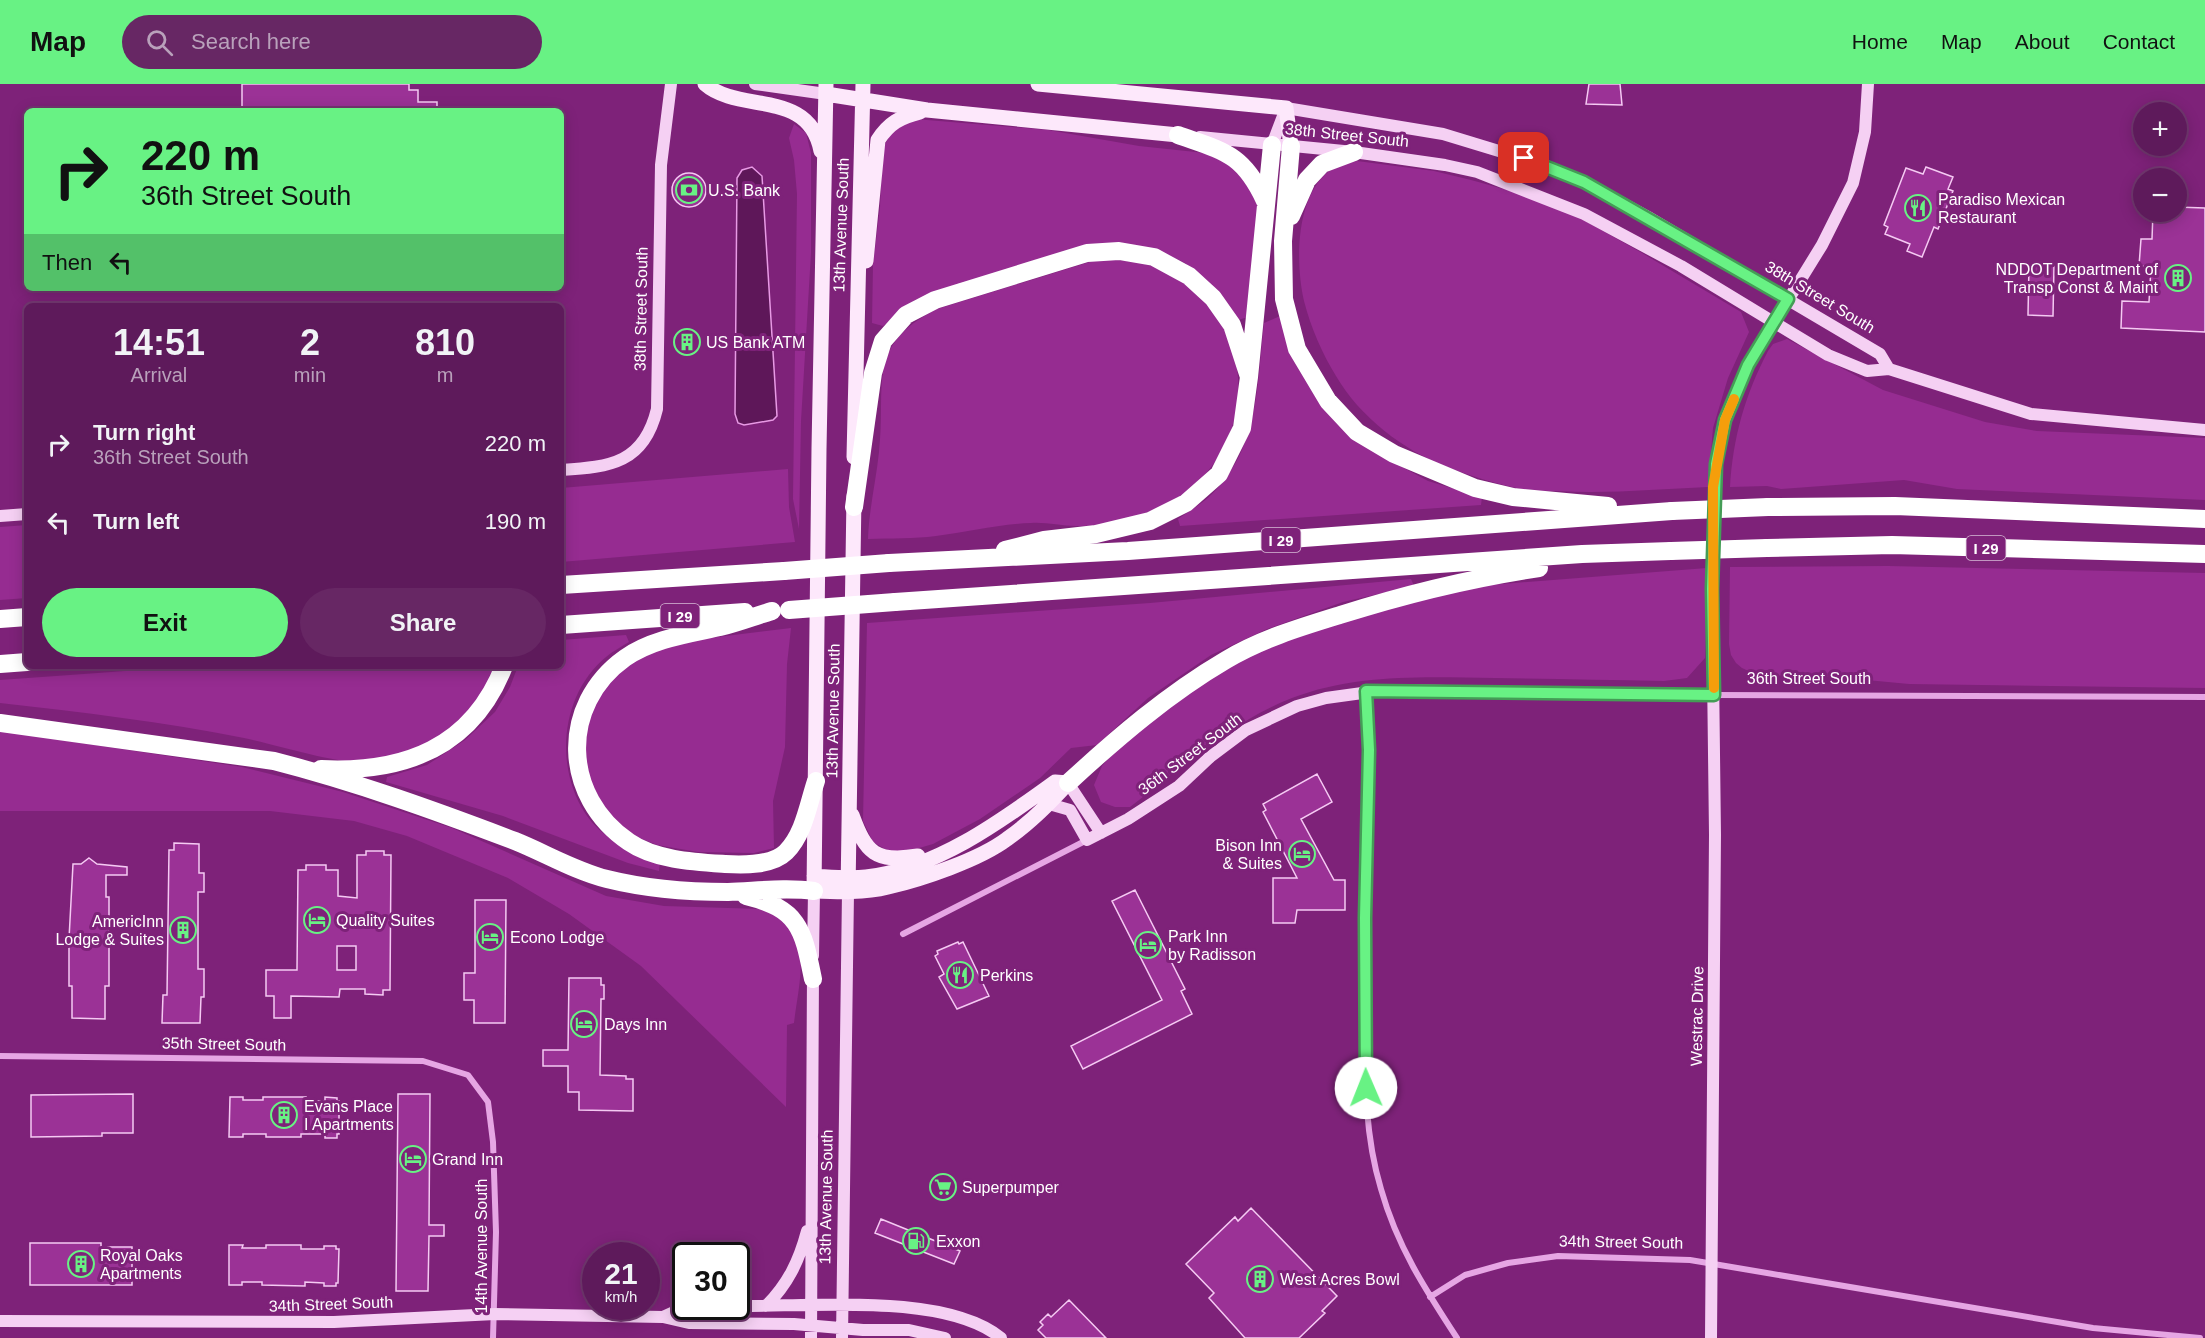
<!DOCTYPE html>
<meta charset="utf-8">
<style>
body{margin:0;font-family:Helvetica,sans-serif;background:#672764;color:#f1f3f6;height:100vh;display:flex;flex-direction:column;font-size:22px;white-space:nowrap}
*{box-sizing:border-box;margin:0}
p{font-size:20px;color:#b9a1bb}
.icon{flex:none;width:33px;height:33px;fill:none;stroke:currentColor;stroke-width:2;stroke-linecap:round;stroke-linejoin:round}
.map{position:relative;flex:1;overflow:hidden}
.details{position:absolute;left:24px;top:219px;width:540px;height:366px;display:flex;flex-direction:column;background:#5e1a5b;border-radius:9px;box-shadow:0 3px 15px #0003,0 0 0 2px #733871}
.details>*{flex:none}
.banner{position:absolute;left:24px;top:24px;width:540px;height:183px;border-radius:9px;box-shadow:0 3px 15px #0003,0 0 0 2px #733871;background:#68f284;color:#111;overflow:hidden}
.fabs{position:absolute;left:2133px;top:18px;display:grid;gap:12px}
.fabs a{display:grid;place-items:center;width:54px;height:54px;border-radius:50%;background:#5e1a5b;box-shadow:0 3px 15px #0003,0 0 0 2px #733871;font-size:30px}
.speed{position:absolute;left:582px;top:1158px;display:flex;gap:12px;font-size:30px;font-weight:700;text-align:center}
.speed>*{display:grid;place-content:center;width:78px;height:78px;border-radius:50%;background:#5e1a5b;box-shadow:0 3px 15px #0003,0 0 0 2px #733871;line-height:1}
.speed small{font-size:15px;font-weight:400}
.speed .limit{border:3px solid #111;border-radius:9px;background:#fff;color:#111}
.pin{position:absolute;display:grid;place-items:center;width:51px;height:51px;color:#fff;margin:-26px;border-radius:12px;box-shadow:0 3px 9px #0006}
.me{position:absolute;width:66px;margin:-33px;rotate:359deg;stroke-linejoin:round;filter:drop-shadow(0 0 4px #0008)}
.turn{display:flex;align-items:center;gap:21px;height:126px;padding:0 18px;font-size:27px}
.turn .icon{width:78px;height:78px;stroke-width:2.5}
.turn b{display:block;font-size:42px;line-height:51px}
.then{display:flex;align-items:center;height:57px;padding:0 18px;background:#0003;gap:12px;font-size:22px}
.eta{display:flex;justify-content:space-evenly;align-items:center;height:102px;text-align:center}
.eta b{font-size:36px;font-weight:800;line-height:42px}
.primary-button{display:flex;gap:12px;margin-top:auto;padding:12px 18px}
.primary-button a{flex:1;height:69px;border-radius:36px;background:#68f284;color:#111;font-size:24px;font-weight:800;line-height:69px;text-align:center}
.primary-button a+a{background:#672764;color:#f1f3f6}
ul{padding:0;list-style:none}
li{display:flex;align-items:center;gap:18px;height:78px;padding:0 18px}
li div{flex:1}
li b{display:block;font-size:22px}
li em{font-style:normal}
header{display:flex;align-items:center;gap:36px;box-sizing:border-box;height:84px;padding:0 30px;background:#68f284;color:#111}
header strong{font-size:28px}
nav{display:flex;gap:33px;margin-inline-start:auto;font-size:21px}
.search{width:420px;height:54px;background:#672764;display:flex;align-items:center;gap:15px;box-sizing:border-box;padding:0 21px;border-radius:33px;color:#b9a1bb;font-size:22px}
.map>svg:first-child{display:block}
.green{fill:#962c91}
.water{fill:#5e1759;stroke:#e89ae5;stroke-width:1.5}
.building{fill:#9b3296;stroke:#f5caf3;stroke-width:1.5;fill-rule:evenodd}
.lines{fill:none;stroke-linecap:round;stroke-linejoin:round}
.street{stroke:#e6a6e4;stroke-width:6}
.secondary{stroke:#f5d0f3;stroke-width:12}
.primary{stroke:#fde8fb;stroke-width:15}
.highway{stroke:#fff;stroke-width:18}
.highway-bridge{stroke:#fff;stroke-width:18}
.route-casing{stroke:#449d56;stroke-width:15}
.route{stroke:#68f284;stroke-width:10}
.slow{stroke:#f59e0b;stroke-width:10}
.labels{text-anchor:middle;dominant-baseline:central;stroke-width:6;stroke-linejoin:round;paint-order:stroke}
.shield{fill:#7e2279;stroke:#d8bdd7;stroke-width:1.5}
.shield-label{font-size:15px;font-weight:bold;fill:#fff}
.street-label{font-size:16px;fill:#fff;stroke:#7e2279}
.poi-label{font-size:16px;fill:#fff;stroke:#7e2279;text-anchor:start}
</style>
<header>
<strong>Map</strong>
<div class="search"><svg class="icon" aria-label="search" viewBox="0 0 24 24"><circle cx="10" cy="10" r="6"/><path d="M15 15l6 6"/></svg>Search here</div>
<nav><a>Home</a><a>Map</a><a>About</a><a>Contact</a></nav>
</header>
<div class="map">
<svg width="2205" height="1254" viewBox="0 0 2205 1254">
<rect width="100%" height="100%" fill="#7e2279"/>
<!-- green -->
<path class="green" d="M915 35 1048 46 1139 62 1205 69 1229 79 1254 105 1259 130 1248 233 1238 236 1215 204 1185 179 1154 165 992 191 915 216 883 242 872 239 873 181 880 123 883 64 890 51 900 41Z
M794 40 806 49 811 69V169L801 337 799 445 793 415 797 110 794 76 789 54Z
M1357 77 1434 87 1471 96 1511 107 1578 133 1642 169 1741 228 1749 248 1728 294 1713 344 1708 403C1658 405 1607 410 1558 407 1546 407 1533 407 1521 405 1497 400 1470 392 1447 383 1403 366 1360 333 1336 292 1322 269 1311 244 1304 217 1295 178 1295 106 1335 83 1341 80 1350 79 1357 77Z
M1096 176C1116 176 1136 176 1155 183 1260 220 1266 364 1172 417 1145 432 1108 443 1076 442 1061 442 1046 438 1031 439 1000 440 967 448 936 452 914 455 891 454 868 455 869 425 876 397 879 368 887 301 864 262 937 225Z
M1280 232 1290 266 1380 371 1428 397 1482 413 1481 421 1180 442 1178 435C1189 427 1202 420 1212 410 1259 364 1257 300 1264 239Z
M1787 255 1883 306 1985 338 2037 347 2205 354V416L1957 405 1904 396 1781 405 1767 402 1730 403C1733 353 1745 311 1768 267L1773 260Z
M788 385 789 423 795 458 561 478V404Z
M27 441V514L0 516V443Z
M1888 482 2205 489V604L1909 600 1835 593 1757 591 1742 584 1736 579 1731 571 1729 560 1730 483Z
M1707 484 1705 574 1687 594 1664 597C1607 596 1551 595 1495 594 1428 593 1356 589 1292 614 1232 637 1181 684 1130 723H1115L1101 718 1094 701 1102 682 1136 644 1209 592 1299 549 1402 519 1489 501Z
M1411 495 1414 502 1343 518 1267 545 1211 571 1148 614 1097 661 1071 664 1040 694 980 735 933 760 902 769 890 768 873 758 863 737 867 539 1150 519Z
M791 544 787 580 785 663 773 717 774 764 754 769 698 768 657 761 637 753 608 732 586 693V634L604 601 636 575 677 558Z
M626 551 629 558C621 563 613 567 606 573 561 610 554 681 585 729 602 755 632 768 660 778L659 787 628 779 503 732 386 698 387 693 427 681 465 656 495 628 510 603 518 582H561V556Z
M195 582H494C477 637 418 676 361 678 329 678 278 661 244 654 164 638 81 628 0 619V596Z
M0 647 242 683 343 708 452 744 606 812 664 822 761 825C817 843 799 894 794 939L787 941 786 1023 641 882 569 830 508 794 407 752 354 737 270 727H0Z"/>
<!-- water -->
<path class="water" d="M752 83 762 92 777 332 773 336 744 341 738 339 735 330 737 94 742 86Z"/>
<!-- building -->
<path class="building" d="M242 0H409V6H418V18H437V27H242Z
M1589 0H1620L1622 21 1586 20Z
M1926 83 1953 93 1948 105 1953 107 1938 145 1934 143 1922 173 1907 167 1910 160 1885 150 1888 143 1884 141 1906 84 1923 90Z
M672 106a17 17 0 1 1 34 0a17 17 0 1 1-34 0Z
M2176 123 2205 124V248L2121 244 2122 217 2149 218 2151 183 2139 182 2141 155H2152L2153 128H2176Z
M2029 181H2054L2053 232 2028 231Z
M1317 690 1332 718 1301 735 1334 796H1345V826H1297L1295 839H1273V794H1297L1263 728 1266 726 1263 720Z
M174 759 199 760V789H204V808H198V885H204V913H201L200 939H162L163 911H167L169 766H174Z
M366 767H384V771H391L390 906H383V911L365 910V905H340L339 913 291 912V934H274V912H266V886H297L298 786H306V781H326V786H338V812L357 814V771H366ZM337 862H356V886H337Z
M89 774 97 780 127 783V791H106V813H109V902H105V935L72 934V902H69V855L73 780H81Z
M1135 806 1185 905 1181 907 1192 930 1083 985 1071 962 1162 916 1112 817Z
M475 816H506L505 939H474V916H464V889H475Z
M958 858 959 860 963 858 989 912 957 925 939 893 944 890 935 872 938 870 937 867Z
M569 894H601V901H604V915H601L600 991 626 992V995H633V1027L579 1026V1008H568V982H543V966H568Z
M133 1010V1049H102V1052L31 1053V1011Z
M398 1010H430L429 1141H444V1152H429L428 1207H396Z
M230 1013H243V1016H263V1013H306V1017H325V1013L337 1014V1017H339V1050H337V1054H325V1050H301V1053H266V1050H243V1053H229Z
M1251 1124 1337 1212 1322 1227 1325 1229 1299 1254H1245L1209 1214 1214 1209 1186 1180 1235 1133 1238 1137Z
M881 1135 960 1167 954 1180 875 1149Z
M30 1159H101V1163H132V1201H30Z
M229 1161H243L242 1164H266V1161H301V1165H324V1162H336V1165H339L338 1199H336V1202H324V1199L305 1198V1202L262 1201V1198H242V1201H229Z
M1069 1216 1106 1254H1046L1038 1246 1043 1241 1040 1238 1048 1230 1051 1233Z"/>
<g class="lines">
<!-- street -->
<path class="street" d="M1366 607C1372 716 1364 825 1365 934 1365 992 1364 1049 1381 1105 1397 1162 1425 1205 1457 1254
M1714 611 2205 613
M903 850 1087 756
M0 972 423 977 468 991 488 1018 493 1058 496 1148 493 1254
M1430 1213 1465 1191 1508 1179 1558 1172 1690 1176 2093 1244 2200 1254"/>
<!-- secondary -->
<path class="secondary" d="M755 0 826 10
M1200 53 1354 68 1445 81 1477 88 1584 130 1681 182 1828 271 1867 287 1889 285 2031 330 2205 346
M1272 61 1286 24 1443 50 1542 80 1584 98 1648 133 1880 270 1889 285
M561 386C611 383 644 379 657 325L661 81 671 0
M0 432 27 430
M1068 699 1101 749
M1049 720 1070 726 1087 756 1128 735 1179 702 1210 673 1246 646 1297 622 1326 614 1384 606 1714 611
M813 872 814 807
M736 1222C807 1223 945 1208 1001 1254
M766 1222C788 1200 799 1177 807 1147
M663 1233 687 1222
M0 1237 334 1238 495 1230 663 1233 689 1239 794 1240 863 1246H909L945 1254
M811 1254 813 889
M842 1254 848 808
M1711 1254 1715 751 1712 505 1716 380 1725 336 1748 281 1822 161 1853 99 1865 48 1868 0"/>
<!-- primary -->
<path class="primary" d="M705 0C739 30 809 4 821 67
M826 0 819 365 814 807C839 808 864 809 888 803 922 795 979 776 1007 755 1030 739 1050 719 1068 699
M1038 0 1286 24 1291 62
M826 10 927 26 1178 51
M866 177 878 56C889 39 900 33 920 28
M854 373 863 0
M852 731C866 769 875 779 918 772
M814 792C831 793 849 795 866 793 935 785 1000 738 1055 698L1068 699
M848 808 854 412"/>
<!-- highway -->
<path class="highway" d="M1178 51C1223 67 1243 69 1265 117
M1291 62 1283 157 1284 215 1297 265 1328 317 1357 348 1394 370 1475 404 1513 413 1608 422
M1291 132 1307 96 1322 80 1354 68
M854 423 873 289 883 257 906 231 935 216 1087 169 1119 167 1154 173 1189 192 1213 214 1232 241 1249 293
M1768 423 1895 422 2205 435
M1767 464 1892 461 2205 470
M1005 466 1044 456 1096 450 1150 437 1186 419 1219 390 1242 344 1249 293 1272 61
M889 479 1128 467 1672 427
M561 501 784 487
M895 518 1582 470 1671 467
M772 527C755 532 737 539 720 543 688 550 652 555 625 574 559 621 562 713 629 758 655 776 694 778 725 780 743 781 772 782 786 768 804 750 808 721 816 697
M0 535 27 533
M561 541 745 528
M0 580 27 578
M0 639 274 677C356 698 436 727 515 757 545 769 575 787 607 795 647 805 687 808 728 808 757 807 786 803 814 807
M321 685C404 689 472 664 504 582
M1068 699C1117 654 1168 610 1226 576 1261 555 1301 543 1340 531 1406 510 1472 494 1539 484
M746 812C800 825 803 846 813 895"/>
<!-- highway-bridge -->
<path class="highway-bridge" d="M1672 427 1768 423
M1671 467 1767 464
M784 487 889 479
M789 526 895 518"/>
</g>
<g class="lines">
<defs>
<path id="route" d="M1366 1004 1365 834 1369 666 1366 607 1714 611 1712 505 1716 380 1725 336 1748 281 1788 215 1584 98 1524 74"/>
</defs>
<!-- route casing -->
<use href="#route" class="route-casing"/>
<!-- route -->
<use href="#route" class="route"/>
<!-- slow -->
<path class="slow" d="M1714 604 1713 403 1725 336 1734 315"/>
</g>
<!-- icons -->
<defs>
<symbol id="bank-ring" viewBox="-11 -11 22 22"><circle r="9.5" fill="#7e2279" stroke="#68f284" stroke-width="1.5"/><path d="M-6-4H6V4H-6ZM0-2.3a2.3 2.3 0 1 0 0 4.6a2.3 2.3 0 1 0 0-4.6Z" fill="#68f284"/></symbol>
<symbol id="restaurant-ring" viewBox="-11 -11 22 22"><circle r="9.5" fill="#7e2279" stroke="#68f284" stroke-width="1.5"/><path d="M-5-6h1v4h1v-4h1v4h1v-4h1v5L-1.5 .5V6h-2V.5L-5-1ZM5-6V6H3V1.5H1.5Q1.5-4 5-6Z" fill="#68f284"/></symbol>
<symbol id="building-ring" viewBox="-11 -11 22 22"><circle r="9.5" fill="#7e2279" stroke="#68f284" stroke-width="1.5"/><path d="M-4-6H4V6H1V3H-1V6H-4ZM-2.5-4.3h1.7v1.8h-1.7ZM.8-4.3h1.7v1.8H.8ZM-2.5-1h1.7V.8h-1.7ZM.8-1h1.7V.8H.8Z" fill="#68f284"/></symbol>
<symbol id="hotel-ring" viewBox="-11 -11 22 22"><circle r="9.5" fill="#7e2279" stroke="#68f284" stroke-width="1.5"/><path d="M-6-4.5h1.5V1H6V5H4.5V3h-9V5H-6ZM-4 0a1.8 1.8 0 1 1 3.6 0ZM.5 0V-2.5h3Q6-2.5 6 0Z" fill="#68f284"/></symbol>
<symbol id="supermarket-ring" viewBox="-11 -11 22 22"><circle r="9.5" fill="#7e2279" stroke="#68f284" stroke-width="1.5"/><path d="M-6-5.5h2.5l.6 2H6L4.5 2H-2.5L-4.4-4H-6ZM-1.5 3.2a1.3 1.3 0 1 0 .1 0ZM3 3.2a1.3 1.3 0 1 0 .1 0Z" fill="#68f284"/></symbol>
<symbol id="fuel-ring" viewBox="-11 -11 22 22"><circle r="9.5" fill="#7e2279" stroke="#68f284" stroke-width="1.5"/><path d="M-5.5-6h7V0h2V4h1.3V-2.5L3-4.5l.8-.8L6-3V5H2.5V1h-1V6h-7ZM-4.2-4.7v3.2H.2V-4.7Z" fill="#68f284"/></symbol>
</defs>
<g fill-rule="evenodd">
<use href="#bank-ring" x="674" y="91" width="30" height="30"/>
<use href="#restaurant-ring" x="1903" y="109" width="30" height="30"/>
<use href="#building-ring" x="2163" y="179" width="30" height="30"/>
<use href="#building-ring" x="672" y="243" width="30" height="30"/>
<use href="#hotel-ring" x="1287" y="755" width="30" height="30"/>
<use href="#hotel-ring" x="302" y="821" width="30" height="30"/>
<use href="#building-ring" x="168" y="831" width="30" height="30"/>
<use href="#hotel-ring" x="475" y="838" width="30" height="30"/>
<use href="#hotel-ring" x="1133" y="846" width="30" height="30"/>
<use href="#restaurant-ring" x="945" y="876" width="30" height="30"/>
<use href="#hotel-ring" x="569" y="925" width="30" height="30"/>
<use href="#building-ring" x="269" y="1016" width="30" height="30"/>
<use href="#hotel-ring" x="398" y="1060" width="30" height="30"/>
<use href="#supermarket-ring" x="928" y="1088" width="30" height="30"/>
<use href="#fuel-ring" x="901" y="1142" width="30" height="30"/>
<use href="#building-ring" x="66" y="1165" width="30" height="30"/>
<use href="#building-ring" x="1245" y="1180" width="30" height="30"/>
</g>
<g class="labels">
<!-- shield labels -->
<g class="shield">
<rect x="1261.5" y="444" width="39" height="24" rx="4.5"/>
<rect x="1966.5" y="452" width="39" height="24" rx="4.5"/>
<rect x="660.5" y="520" width="39" height="24" rx="4.5"/>
</g>
<g class="shield-label">
<text x="1281" y="456">I 29</text>
<text x="1986" y="464">I 29</text>
<text x="680" y="532">I 29</text>
</g>
<!-- street labels -->
<g class="street-label">
<text transform="translate(1347 51) rotate(6)">38th Street South</text>
<text transform="translate(841 141) rotate(-88)">13th Avenue South</text>
<text transform="translate(1820 213) rotate(31)">38th Street South</text>
<text transform="translate(641 225) rotate(-89)">38th Street South</text>
<text x="1809" y="594">36th Street South</text>
<text transform="translate(833 627) rotate(-89)">13th Avenue South</text>
<text transform="translate(1190 670) rotate(-37)">36th Street South</text>
<text transform="translate(1697 932) rotate(-89)">Westrac Drive</text>
<text transform="translate(224 960) rotate(1)">35th Street South</text>
<text transform="translate(826 1113) rotate(-89)">13th Avenue South</text>
<text transform="translate(1621 1158) rotate(1)">34th Street South</text>
<text transform="translate(481 1162) rotate(-90)">14th Avenue South</text>
<text transform="translate(331 1220) rotate(-2)">34th Street South</text>
</g>
<!-- poi labels -->
<g class="poi-label">
<text x="708" y="106">U.S. Bank</text>
<text x="1938" y="115">Paradiso Mexican<tspan x="1938" dy="18">Restaurant</tspan></text>
<text x="2158" y="185" text-anchor="end">NDDOT Department of<tspan x="2158" dy="18">Transp Const &amp; Maint</tspan></text>
<text x="706" y="258">US Bank ATM</text>
<text x="1282" y="761" text-anchor="end">Bison Inn<tspan x="1282" dy="18">&amp; Suites</tspan></text>
<text x="336" y="836">Quality Suites</text>
<text x="164" y="837" text-anchor="end">AmericInn<tspan x="164" dy="18">Lodge &amp; Suites</tspan></text>
<text x="1168" y="852">Park Inn<tspan x="1168" dy="18">by Radisson</tspan></text>
<text x="510" y="853">Econo Lodge</text>
<text x="980" y="891">Perkins</text>
<text x="604" y="940">Days Inn</text>
<text x="304" y="1022">Evans Place<tspan x="304" dy="18">I Apartments</tspan></text>
<text x="432" y="1075">Grand Inn</text>
<text x="962" y="1103">Superpumper</text>
<text x="936" y="1157">Exxon</text>
<text x="100" y="1171">Royal Oaks<tspan x="100" dy="18">Apartments</tspan></text>
<text x="1280" y="1195">West Acres Bowl</text>
</g>
</g>
</svg>
<div class="fabs">
<a>+</a>
<a>−</a>
</div>
<div class="speed"><div>21<small>km/h</small></div><div class="limit">30</div></div>
<div class="pin" style="left:1524px;top:74px;background:#d93025"><svg class="icon" aria-label="arrive" viewBox="0 0 24 24"><path d="M6 21V4h12l-3 4 3 4H6"/></svg></div>
<svg class="me" style="left:1366px;top:1004px" viewBox="-20 -20 40 40"><circle r="19" fill="#fff"/><path d="M0-13L10 11 0 6-10 11z" fill="#68f284"/></svg>
<div class="banner">
<div class="turn"><svg class="icon" aria-label="right" viewBox="0 0 24 24"><path d="M7 20v-9h11M14 6l5 5-5 5"/></svg><div><b>220 m</b>36th Street South</div></div>
<div class="then">Then<svg class="icon" aria-label="left" viewBox="0 0 24 24"><path d="M17 20v-9H6M10 6l-5 5 5 5"/></svg></div>
</div>
<section class="details">
<div class="eta">
<div><b>14:51</b><p>Arrival</p></div>
<div><b>2</b><p>min</p></div>
<div><b>810</b><p>m</p></div>
</div>
<ul>
<li><svg class="icon" aria-label="right" viewBox="0 0 24 24"><path d="M7 20v-9h11M14 6l5 5-5 5"/></svg><div><b>Turn right</b><p>36th Street South</p></div><em>220 m</em></li>
<li><svg class="icon" aria-label="left" viewBox="0 0 24 24"><path d="M17 20v-9H6M10 6l-5 5 5 5"/></svg><div><b>Turn left</b></div><em>190 m</em></li>
</ul>
<div class="primary-button"><a>Exit</a><a>Share</a></div>
</section>
</div>
